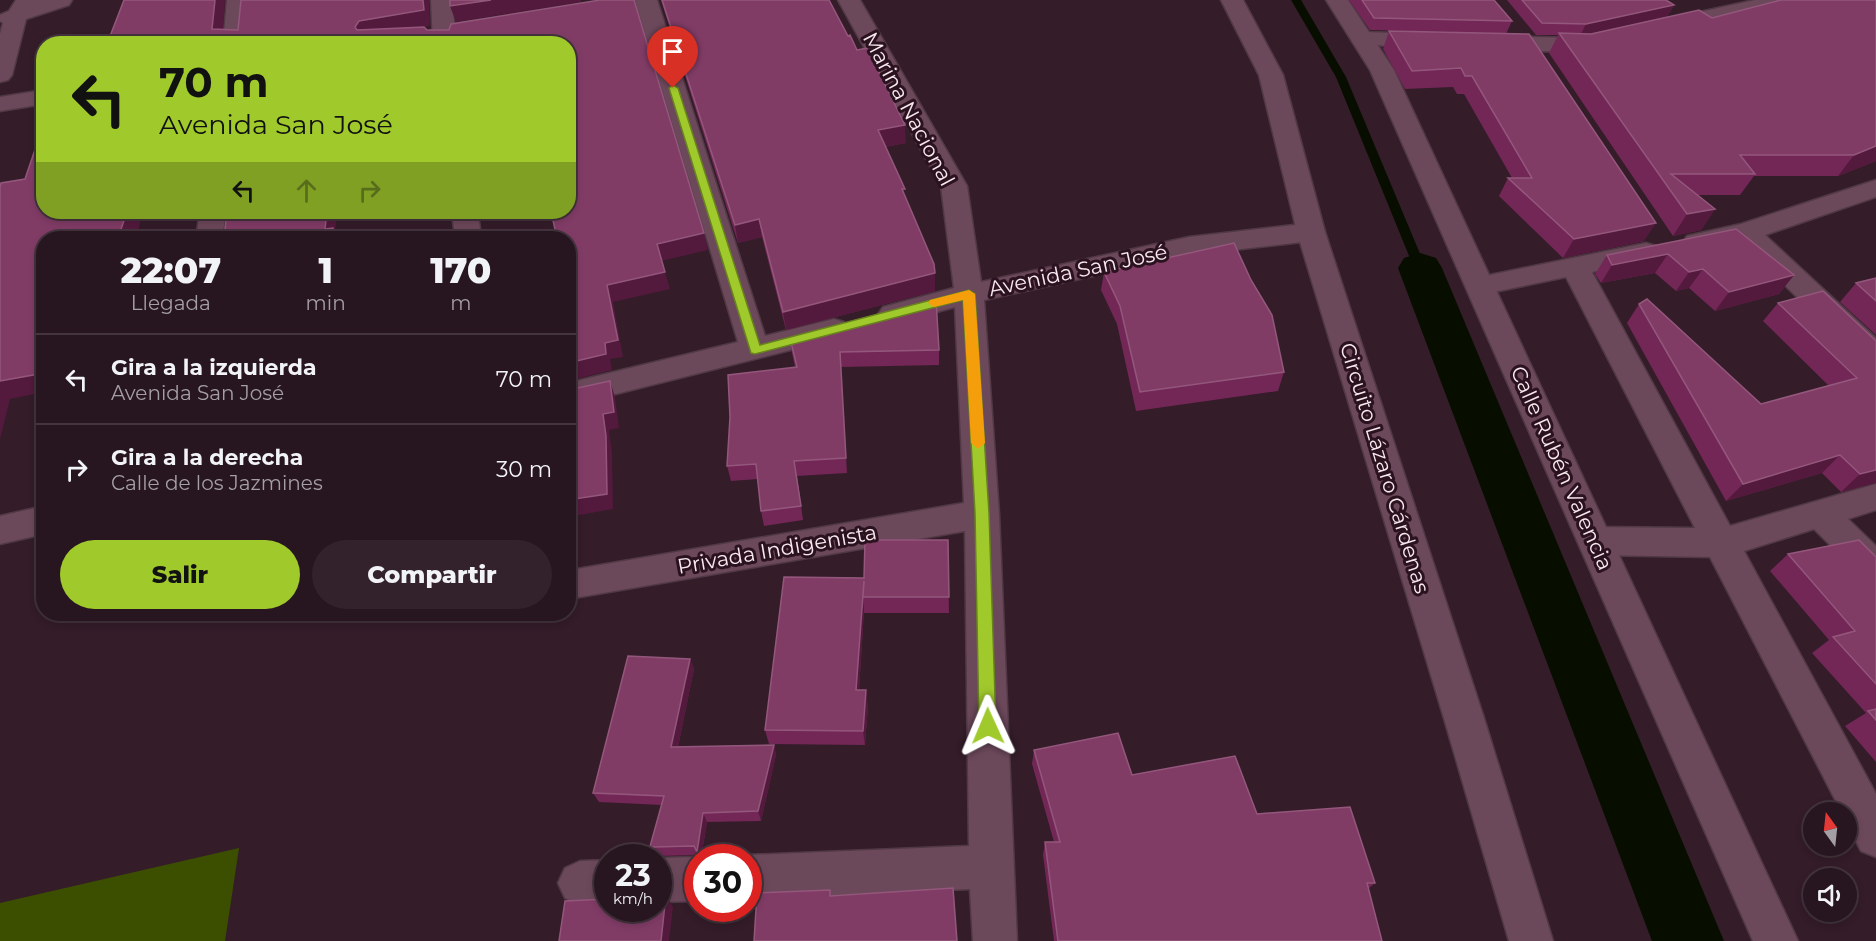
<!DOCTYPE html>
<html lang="es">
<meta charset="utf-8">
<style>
body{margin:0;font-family:Montserrat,sans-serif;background:#33222c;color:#f1f3f6;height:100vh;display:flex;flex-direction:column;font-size:22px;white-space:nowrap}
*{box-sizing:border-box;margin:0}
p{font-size:20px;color:#a49fa4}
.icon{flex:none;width:33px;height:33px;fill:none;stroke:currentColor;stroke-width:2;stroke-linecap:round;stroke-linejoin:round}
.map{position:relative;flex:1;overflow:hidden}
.side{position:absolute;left:36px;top:231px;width:540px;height:390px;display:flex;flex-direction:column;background:#27151f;border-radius:24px;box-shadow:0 3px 9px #0003,0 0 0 2px #43343d}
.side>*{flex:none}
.top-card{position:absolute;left:36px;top:36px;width:540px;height:183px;border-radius:24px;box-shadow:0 3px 9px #0003,0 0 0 2px #43343d;background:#a0c92c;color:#111;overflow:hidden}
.needle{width:39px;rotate:345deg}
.fabs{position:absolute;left:1803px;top:802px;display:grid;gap:12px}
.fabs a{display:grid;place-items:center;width:54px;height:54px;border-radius:50%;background:#27151f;box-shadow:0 3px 9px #0003,0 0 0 2px #43343d;font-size:30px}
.speed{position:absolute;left:594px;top:844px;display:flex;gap:12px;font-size:30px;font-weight:700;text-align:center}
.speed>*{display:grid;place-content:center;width:78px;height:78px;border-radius:50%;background:#27151f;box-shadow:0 3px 9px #0003,0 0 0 2px #43343d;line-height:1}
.speed small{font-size:15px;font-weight:400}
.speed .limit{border:9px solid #d22;background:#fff;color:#111}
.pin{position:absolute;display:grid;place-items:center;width:51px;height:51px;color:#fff;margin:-62px -26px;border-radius:50% 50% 50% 0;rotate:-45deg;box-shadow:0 0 6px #0007}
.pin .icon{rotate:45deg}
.me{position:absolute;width:66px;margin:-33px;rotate:359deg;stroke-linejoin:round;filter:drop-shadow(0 0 4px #0008)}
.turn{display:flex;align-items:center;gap:21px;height:126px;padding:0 24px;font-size:27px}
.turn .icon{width:78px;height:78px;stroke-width:2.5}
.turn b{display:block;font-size:42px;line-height:51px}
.lanes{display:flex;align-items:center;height:57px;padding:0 24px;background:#0003;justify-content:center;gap:30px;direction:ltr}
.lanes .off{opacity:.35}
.eta{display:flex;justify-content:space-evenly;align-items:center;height:102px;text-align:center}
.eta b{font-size:36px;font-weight:800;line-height:42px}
.primary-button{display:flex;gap:12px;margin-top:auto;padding:12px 24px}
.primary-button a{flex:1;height:69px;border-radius:36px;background:#a0c92c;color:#111;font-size:24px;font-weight:800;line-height:69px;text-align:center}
.primary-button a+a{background:#33222c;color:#f1f3f6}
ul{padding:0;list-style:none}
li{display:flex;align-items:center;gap:18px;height:90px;padding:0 24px;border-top:2px solid #43343d}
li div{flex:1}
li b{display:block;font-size:22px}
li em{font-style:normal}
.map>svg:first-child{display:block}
.green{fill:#3c4f01}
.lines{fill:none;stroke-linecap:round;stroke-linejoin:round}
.stream{fill:#070e00;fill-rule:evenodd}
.canal{fill:#070e00;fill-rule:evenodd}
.minor-casing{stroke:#503945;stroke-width:3}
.tertiary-casing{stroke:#503945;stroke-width:3}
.minor{fill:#6c485b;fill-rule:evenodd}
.tertiary{fill:#6c485b;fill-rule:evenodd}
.wall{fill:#722756}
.shaded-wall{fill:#531a3d}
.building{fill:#813c66;stroke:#94577c;stroke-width:1.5}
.route{fill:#a0c92c;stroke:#68831d;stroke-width:1.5}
.slow{fill:#f59e0b}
.labels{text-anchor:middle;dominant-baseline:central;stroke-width:6;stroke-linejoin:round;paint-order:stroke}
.street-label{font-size:21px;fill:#f9e8f0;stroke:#2a121f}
</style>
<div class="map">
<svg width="1876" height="941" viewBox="0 0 1876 941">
<rect width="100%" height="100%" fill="#341c29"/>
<!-- green -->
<path class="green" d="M239 848 225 941H0V903Z"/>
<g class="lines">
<!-- stream -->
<path class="stream" d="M1291 0H1301L1346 77 1426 268 1424 271H1416L1414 268 1336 77Z"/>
<!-- canal -->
<path class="canal" d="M1420 253 1436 258 1442 268 1724 941H1652L1398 268 1404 258Z"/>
<defs>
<path id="minor" d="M16 0H72L69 5 26 19 12 75 8 80 0 82V34L3 23 0 21V15L9 11Z
M227 0H249L245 44H223Z
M431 0H453L455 44H433Z
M635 0H657L765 336 834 319 844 322 849 329 844 336 834 339 568 406V383L738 342Z
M838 0H860L967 186 981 282 1189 237 1311 223 1321 226 1325 232 1321 238 1311 241 1189 255 984 300 999 514 1017 941H973L970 889 748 899V858H742L748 855 969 846 965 531 568 599V571L571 570 964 503 955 307 893 324 883 321 878 314 883 307 954 288 941 186Z
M1755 0H1795L1792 5 1666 33 1658 31 1655 26 1658 21Z
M1362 32 1431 34 1439 36 1442 41 1439 46 1431 48 1354 44 1351 39 1354 34Z
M1598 34 1606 36 1609 41 1606 46 1580 52 1491 50 1483 48 1480 43 1483 38 1491 36 1580 38Z
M44 90V104L0 111V97Z
M1876 180V197L1765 235 1876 338V366L1865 363 1740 242 1697 251 1687 248 1683 242 1687 236 1741 224Z
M200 212H226L222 238H196Z
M452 212H478L481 238H455Z
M1646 243 1656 246 1660 252 1656 258 1592 272 1730 526 1876 484V510L1848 519 1876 546V583L1863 578 1814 529 1744 551 1876 794V857L1861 851 1846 822V813H1842L1710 557 1595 555 1583 551 1578 541 1583 531 1595 527 1695 528 1566 277 1480 295 1470 293 1466 286 1470 279 1480 277Z
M44 506V534L0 544V516Z
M698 857V901L658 902V858Z
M608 860V904L580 905 565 898 558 883 565 868 580 861Z"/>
<path id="tertiary" d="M1221 0H1243L1283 75 1325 232 1483 715 1553 941H1509L1443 715 1297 232 1259 75Z
M1326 0H1348L1394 70 1798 941H1753L1370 70Z"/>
</defs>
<!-- minor casing -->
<use href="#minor" class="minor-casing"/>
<!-- tertiary casing -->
<use href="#tertiary" class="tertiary-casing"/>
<!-- minor -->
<use href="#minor" class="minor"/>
<!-- tertiary -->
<use href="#tertiary" class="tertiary"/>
</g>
<!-- wall -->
<path class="wall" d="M661 0H829L848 36 857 50 906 143 885 147 905 196 935 291 786 330 762 237 738 243Z
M1349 0H1494L1512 21 1506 34 1644 241 1563 258 1499 196 1508 178H1512L1464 94H1457L1453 87 1405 89 1383 49 1389 31 1498 33 1370 30Z
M1507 0H1666L1674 5 1667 17 1712 18 1876 0V161L1838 176H1754L1740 195H1698L1715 209 1701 230 1673 236 1549 53 1558 35H1536Z
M1736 229 1794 275 1779 294 1715 311 1689 288 1676 291 1655 273 1601 283 1595 274 1607 255Z
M1104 272 1284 372 1278 391 1136 411 1117 324 1101 290Z
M1876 278V335L1840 302 1856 283Z
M1778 303 1876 341V483L1841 492 1822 473 1726 501 1627 323 1639 304 1761 404 1829 386 1763 321Z
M790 338 939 350V365L841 367 847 473 797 476 803 520 764 526 761 511 758 479 731 481 727 466 795 367 792 353Z
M948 540 949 613H864V611L859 690 868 705 865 745 769 744 765 730 864 578Z
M1788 554 1876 557V762L1845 726 1866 713 1812 653 1829 640 1770 571Z
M690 659 694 669 678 747 774 745 776 755 761 821 707 822 701 858H700L698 855 658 856 654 858 649 850 662 805 599 802 593 793Z
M1034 750 1132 775 1257 814 1375 883 1368 889 1382 941H1054L1043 855 1045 842H1054L1032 764Z"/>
<!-- shaded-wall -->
<path class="shaded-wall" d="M215 0H225L222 44 212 29Z
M423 0H429L430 26 366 37 362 43 355 27 359 21Z
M491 0H581V2L456 22 450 6Z
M1674 5 1667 17 1580 36 1586 24Z
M905 125 906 143 879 148 878 130Z
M1876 146V161L1838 176 1854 155Z
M1715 209 1701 230 1673 236 1687 214Z
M127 212H143L136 238H105Z
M327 212H337L335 232 339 238H331L325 229Z
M489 212H504L490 214Z
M759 219 762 237 738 243 735 225Z
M1656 223 1644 241 1563 258 1574 239Z
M704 233 708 250 661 261 657 244Z
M1668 254 1655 273 1601 283 1612 265Z
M1703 269 1689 288 1676 291 1689 272Z
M665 272 670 289 613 302 623 357 610 359 612 370 568 381V363L607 285Z
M935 273V291L786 330 783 312Z
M1794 275 1779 294 1715 311 1729 292Z
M44 373V392L10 399 0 439V381Z
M610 381 615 397 619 428 609 430 612 453 613 509 568 517V500L603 414Z
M1840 455 1822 473 1726 501 1743 484Z
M1876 470V483L1841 492 1860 474Z
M864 581 863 597 864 611 858 705 856 690Z
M690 659 694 669 676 757 671 747Z
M866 690 868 705 865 745 863 731Z
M774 745 776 755 761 821 758 811Z
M703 813 707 822 701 858H700L697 852Z
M653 847 658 856 655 858H654L649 850Z
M666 895 673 907 669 941H661Z"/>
<!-- building -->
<path class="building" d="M124 0H215L212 29 238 30 241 0H423L424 10 359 21 355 27 357 30 424 27 427 30H449L451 24 600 0H634L704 233 657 244 665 272 607 285 618 340 605 343 606 354 568 363V238H557L551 212H568V44H107Z
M450 0H491L450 6Z
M662 0H829L848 36 850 35 857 50 867 48 905 125 878 130 905 189H902L934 264 935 273 783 312 759 219 735 225Z
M1362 0H1494L1512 21 1374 18Z
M1522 0H1666L1674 5 1586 24 1542 23Z
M1781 0H1876V146L1854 155H1740L1755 174H1671L1715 209 1687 214 1559 33 1591 34 1699 10 1712 18Z
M1389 31 1529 34 1656 223 1574 239 1508 178H1532L1472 76H1465L1461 68 1412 71Z
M44 123V212H127L119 235 105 237V238H44V373L0 381V187L1 183 25 179Z
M227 212H327L325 229 333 228V238H224Z
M1736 229 1794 275 1729 292 1703 269 1689 272 1668 254 1612 265 1607 255Z
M1234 243 1251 280 1272 315 1284 372 1140 392 1120 306 1104 272Z
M1876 278V301L1856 283Z
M1823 291 1876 341V470L1860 474 1840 455 1743 484 1639 304 1647 299 1761 404 1857 378 1778 303Z
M936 299 939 350 840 352 846 458 794 461 801 506 761 511 756 464 727 466 730 417 728 375 797 367 790 338Z
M610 381 614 412 603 414 606 436 607 494 568 500V390Z
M865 540H948L949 597H863L864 581 856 690H866L863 731 765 730 784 577 864 578Z
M1859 540 1876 557V684L1833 637 1855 631 1788 554Z
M628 656 690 659 671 747 774 745 758 811 703 813 697 852 694 846 653 847 649 850 664 796 593 793Z
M1876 709V720L1868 711Z
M1118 733 1132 775 1235 756 1257 814 1350 807 1375 883H1367L1382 941H1058L1045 842H1060L1034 750Z
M953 888 957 941H754L757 893 830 890V896Z
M666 895 661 941H559L565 901 608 899V909H658V896Z"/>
<!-- route -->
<path class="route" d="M673 85 678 88 760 345 969 290 975 294 989 513 996 726 993 731 988 733 982 731 979 726 975 513 963 300 755 354 751 353 669 88Z"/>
<!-- slow -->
<path class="slow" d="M969 290 975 294 985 443 978 449 971 443 963 300 934 307 928 303 930 300Z"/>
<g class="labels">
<!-- street labels -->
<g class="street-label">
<text transform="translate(909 109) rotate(62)">Marina Nacional</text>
<text transform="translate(1078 270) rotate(-12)">Avenida San José</text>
<text transform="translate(1385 468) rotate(73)">Circuito Lázaro Cárdenas</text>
<text transform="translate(1562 468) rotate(66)">Calle Rubén Valencia</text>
<text transform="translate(777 549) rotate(-10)">Privada Indigenista</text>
</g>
</g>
</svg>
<div class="fabs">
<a><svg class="needle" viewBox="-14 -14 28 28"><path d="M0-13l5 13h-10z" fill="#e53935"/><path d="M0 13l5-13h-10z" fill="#a49fa4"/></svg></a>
<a><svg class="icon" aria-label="sound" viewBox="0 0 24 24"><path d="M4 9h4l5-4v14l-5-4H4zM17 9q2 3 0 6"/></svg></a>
</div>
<div class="speed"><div>23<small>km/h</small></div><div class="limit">30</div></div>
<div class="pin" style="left:673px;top:88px;background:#d93025"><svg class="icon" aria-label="arrive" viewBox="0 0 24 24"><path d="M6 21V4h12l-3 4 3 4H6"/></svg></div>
<svg class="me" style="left:988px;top:726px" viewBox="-20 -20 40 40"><path d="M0-17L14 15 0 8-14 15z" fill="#a0c92c" stroke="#fff" stroke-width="4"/></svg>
<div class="top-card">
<div class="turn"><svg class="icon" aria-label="left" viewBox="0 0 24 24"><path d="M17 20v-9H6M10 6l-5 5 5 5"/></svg><div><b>70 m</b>Avenida San José</div></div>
<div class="lanes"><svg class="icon" aria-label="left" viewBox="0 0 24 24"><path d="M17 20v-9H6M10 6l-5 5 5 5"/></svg><svg class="icon off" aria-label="ahead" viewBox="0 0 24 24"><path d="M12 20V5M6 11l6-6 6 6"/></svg><svg class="icon off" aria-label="right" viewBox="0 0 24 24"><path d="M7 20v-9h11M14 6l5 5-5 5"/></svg></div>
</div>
<section class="side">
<div class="eta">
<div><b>22:07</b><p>Llegada</p></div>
<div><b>1</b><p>min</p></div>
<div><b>170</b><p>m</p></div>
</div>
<ul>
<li><svg class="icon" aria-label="left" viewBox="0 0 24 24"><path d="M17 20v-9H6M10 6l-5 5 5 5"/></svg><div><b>Gira a la izquierda</b><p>Avenida San José</p></div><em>70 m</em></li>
<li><svg class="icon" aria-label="right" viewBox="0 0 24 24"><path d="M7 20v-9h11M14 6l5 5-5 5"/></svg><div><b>Gira a la derecha</b><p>Calle de los Jazmines</p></div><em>30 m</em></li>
</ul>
<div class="primary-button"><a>Salir</a><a>Compartir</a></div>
</section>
</div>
